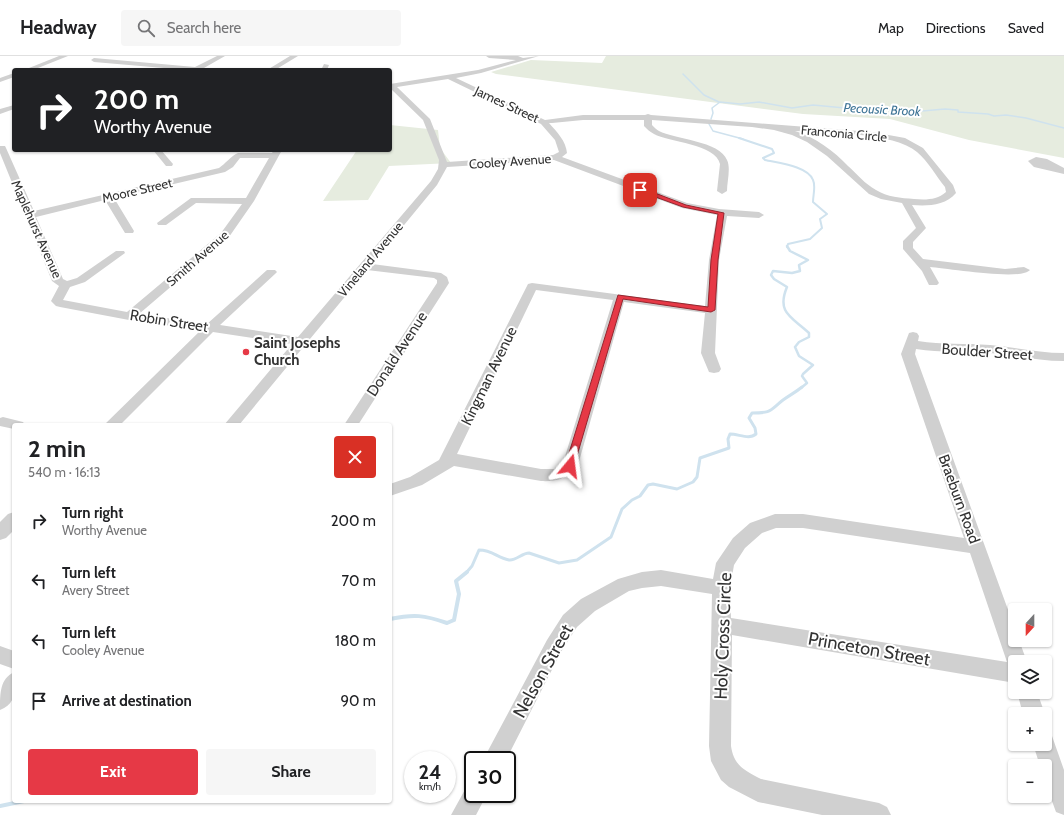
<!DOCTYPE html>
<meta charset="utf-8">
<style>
body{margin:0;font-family:Cabin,sans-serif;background:#f6f6f6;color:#202124;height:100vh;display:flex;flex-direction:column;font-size:15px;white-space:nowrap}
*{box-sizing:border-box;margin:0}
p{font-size:13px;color:#757577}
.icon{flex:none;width:22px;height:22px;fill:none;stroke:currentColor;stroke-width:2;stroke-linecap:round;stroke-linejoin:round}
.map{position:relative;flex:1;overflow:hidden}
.sheet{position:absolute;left:12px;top:367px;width:380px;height:380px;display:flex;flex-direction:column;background:#fff;border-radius:4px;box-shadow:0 1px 3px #0004}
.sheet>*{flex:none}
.top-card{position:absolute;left:12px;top:12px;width:380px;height:84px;border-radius:4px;box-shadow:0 1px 3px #0004;background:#202124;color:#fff;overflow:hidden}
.needle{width:26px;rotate:201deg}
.buttons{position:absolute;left:1008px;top:547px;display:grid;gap:8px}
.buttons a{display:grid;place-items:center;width:44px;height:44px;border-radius:4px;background:#fff;box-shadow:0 1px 3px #0004;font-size:20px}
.speed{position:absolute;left:404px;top:695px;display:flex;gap:8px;font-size:20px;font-weight:700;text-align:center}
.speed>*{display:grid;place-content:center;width:52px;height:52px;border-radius:50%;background:#fff;box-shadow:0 1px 3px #0004;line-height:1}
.speed small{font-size:10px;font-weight:400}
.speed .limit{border:2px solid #111;border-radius:6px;background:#fff;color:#111}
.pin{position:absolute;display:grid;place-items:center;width:34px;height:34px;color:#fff;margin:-17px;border-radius:8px;box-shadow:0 2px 6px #0006}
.me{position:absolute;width:44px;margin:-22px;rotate:16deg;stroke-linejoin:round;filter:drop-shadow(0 0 3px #0008)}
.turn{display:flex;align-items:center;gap:14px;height:84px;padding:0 16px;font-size:18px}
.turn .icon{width:52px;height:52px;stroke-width:2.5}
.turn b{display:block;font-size:28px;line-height:34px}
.round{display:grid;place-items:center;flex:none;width:42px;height:42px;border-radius:4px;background:#f6f6f6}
.headline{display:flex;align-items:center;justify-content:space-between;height:68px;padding:0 16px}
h1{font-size:24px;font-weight:700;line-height:30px}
.cta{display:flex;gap:8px;margin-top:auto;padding:8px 16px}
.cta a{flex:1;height:46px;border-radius:4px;background:#e63946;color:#fff;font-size:16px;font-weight:700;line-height:46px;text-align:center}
.cta a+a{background:#f6f6f6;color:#202124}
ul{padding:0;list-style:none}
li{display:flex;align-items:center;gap:12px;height:60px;padding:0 16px}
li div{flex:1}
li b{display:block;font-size:15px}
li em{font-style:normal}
header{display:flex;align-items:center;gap:24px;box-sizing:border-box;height:56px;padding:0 20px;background:#fff;border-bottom:1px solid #e0e0e0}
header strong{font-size:19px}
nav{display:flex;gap:22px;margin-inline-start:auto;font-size:14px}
.search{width:280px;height:36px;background:#f6f6f6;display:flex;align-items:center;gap:10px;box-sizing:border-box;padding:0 14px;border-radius:4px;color:#757577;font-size:15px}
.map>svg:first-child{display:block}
.green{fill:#e6ecdf}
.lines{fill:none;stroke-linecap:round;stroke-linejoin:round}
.stream-far4{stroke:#cfe2ee;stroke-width:1.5}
.stream-far3{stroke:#cfe2ee;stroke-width:2}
.stream-far2{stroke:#cfe2ee;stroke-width:2.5}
.stream-far1{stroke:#cfe2ee;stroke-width:3}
.stream{stroke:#cfe2ee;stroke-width:4}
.minor{fill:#d0d0d0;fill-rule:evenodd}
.route{fill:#e63946;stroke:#96252e}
.poi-dot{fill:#e63946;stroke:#fff;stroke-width:1.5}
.labels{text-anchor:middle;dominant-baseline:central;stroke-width:4;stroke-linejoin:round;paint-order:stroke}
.far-street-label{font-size:13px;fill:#333;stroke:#fff}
.far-water-label{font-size:13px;font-style:italic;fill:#3f7597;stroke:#fff}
.street-label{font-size:15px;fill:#333;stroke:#fff}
.poi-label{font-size:15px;font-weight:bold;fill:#333;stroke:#fff;text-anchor:start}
.near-street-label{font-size:18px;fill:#333;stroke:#fff}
</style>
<header>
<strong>Headway</strong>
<div class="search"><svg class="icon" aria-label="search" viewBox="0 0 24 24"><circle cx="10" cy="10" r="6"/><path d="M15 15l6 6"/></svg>Search here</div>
<nav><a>Map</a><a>Directions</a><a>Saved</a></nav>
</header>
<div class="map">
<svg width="1064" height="759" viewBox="0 0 1064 759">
<rect width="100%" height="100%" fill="#fff"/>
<!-- green -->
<path class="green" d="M606 0H1064V102L969 84 890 63 803 58 496 18 491 16 531 4 602 7Z
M390 69 438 74 440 92 451 107 389 110 368 144 323 145 357 94H390Z"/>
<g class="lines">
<!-- stream-far4 -->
<path class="stream-far4" d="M683 18 704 39 719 46
M711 63 713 57 712 52 720 46 740 48 759 46 792 52 813 49 845 52H877L911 56 945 53 958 54V56L988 58 994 60 1006 59 1026 62 1064 72
M709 68 713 75 743 83"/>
<!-- stream-far3 -->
<path class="stream-far3" d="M739 82 772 93 774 97 763 102 765 104C778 107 808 110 813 124 816 130 813 139 813 146L827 158 820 163 822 172 810 183 788 188 787 191"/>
<!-- stream-far2 -->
<path class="stream-far2" d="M787 190 790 195 808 204 799 209 800 215 792 217 773 215 771 219 774 223 787 231C776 257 792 261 809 277V281L799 286 795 291 799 300 813 309 803 318 802 320 807 327 801 332"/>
<!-- stream-far1 -->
<path class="stream-far1" d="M466 517 472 510 479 494C493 494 497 502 509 504 516 505 522 497 529 497L559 507 577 504 611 481 622 453 632 444 640 440 648 429 653 428 677 433 693 426 697 421 700 402 729 392 728 383 730 378C739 378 749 384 756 378L755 372 749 362 752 357C772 357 769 355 783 344 790 339 796 336 802 331"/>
<!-- stream -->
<path class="stream" d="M390 563C414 558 424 559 447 567L454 564 459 538 456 525 467 516
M0 750 24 745"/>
<!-- minor -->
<path class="minor" d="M59 0H68L33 14H24Z
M217 0H225L204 12 212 14H187L94 6 91 4 94 2 195 11Z
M290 0H298L275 14H267Z
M486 0H518L523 2 539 0 481 17 456 22 545 64 583 59H645L648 58 651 59 872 76 905 82 923 92 953 129 956 137C945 150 927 150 912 149L926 172 913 186V192L923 203 1005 213 1024 211 1030 214C1021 225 946 212 930 211L939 227 937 229H929L922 215 903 193V185L916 172 902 147 881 143 869 138 827 100 807 86 792 79 774 74 752 71 652 64V69C654 71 657 74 659 75 674 83 720 85 727 104 731 112 727 126 727 135L722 138 717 135 720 108C716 88 668 86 654 78 650 76 647 73 644 70V64H583L552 67H549C557 76 566 85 567 97L562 101 687 147 719 153 759 156 764 159 759 162 727 160 719 204 715 297 721 313 719 316 714 317 709 316 701 297 705 257 624 246 578 409C570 422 555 426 541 425L454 410 422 429 390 440V428L410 421 439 404 528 228 532 227 705 250 709 204 717 159 682 152 554 104 447 111 437 129 372 208 441 217 447 221 449 227 358 369H344L437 227V224L434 222 367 214 239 369H224L292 288 213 276 120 369H104L201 274 129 264 60 251 56 250 51 245 59 230 52 225 0 97V90H5L6 92 34 155 219 112C225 108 231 100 238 97H272L274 94H282L254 145 229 181 139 258 207 268 267 214H275L277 216 275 218 220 269 298 281 431 125 438 113 439 104 423 64 390 32V28L478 14 516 4 489 2ZM448 23 541 68 555 84 559 96 553 99 447 106 430 63 397 31ZM795 75C825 77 894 76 917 96 928 105 936 120 945 131L946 136C937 144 926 144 914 143 901 142 887 141 876 134 865 128 857 118 848 110 834 95 815 81 795 75ZM240 102H269L246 142H191L157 167 158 169H166L196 147 242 148 221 177 127 256 63 244 70 231 85 226 125 197 124 195H116L77 222 67 225 63 223 36 161 105 144 125 177H133L134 175 114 142 225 116 233 111ZM536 234 613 244 563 407 554 413H541L457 398Z
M324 8 329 9 327 14H321Z
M14 17V21L0 26V22Z
M14 49V53L0 58V53Z
M153 94H161L173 108 172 110H166Z
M1036 101 1047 103 1064 112V118L1034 111 1028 105Z
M913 276 917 277 919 280 918 285C942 289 966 287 990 289 1015 291 1039 297 1064 297V305C1039 305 1015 299 990 297 965 295 941 297 916 293L915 298 1015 573V584H1019L1027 606H1015V627L732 579 731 690C734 710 744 714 761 723L879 747 887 751 891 759H822L758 746 729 731 721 724 711 705 709 690 712 538 661 530 642 532 629 535 595 555 577 571 561 596 506 704H483L547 584 563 559 581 543 618 523 642 516 661 514 713 523 716 507 733 482 750 467 775 458H803L964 482 901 298 909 277ZM776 472H803L970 497 1007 606 731 562 730 532 734 509 745 492 762 477Z
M3 361 23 366 25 369H14V373L0 370V362Z
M14 456V474L6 482 0 484V466L8 458Z
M0 590 14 595V613L0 608Z
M14 616C14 633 18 647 0 654 0 637 0 623 14 616Z
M1017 636H1037L1045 658H1023Z
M1045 677 1052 680 1064 714V759L1056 756 1045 726V710H1040L1033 688H1045Z
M473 727V738H487L476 759H451L467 730Z"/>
</g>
<!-- route -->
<path class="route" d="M639 132H642L686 149 724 157 718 204 715 254 711 256 623 243 574 410 570 413 565 410 618 239 708 251 711 204 718 158 683 151 639 135Z"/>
<!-- markers -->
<circle class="poi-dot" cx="246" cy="296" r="4"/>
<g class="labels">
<!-- far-street labels -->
<g class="far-street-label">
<text transform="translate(507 48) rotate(25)">James Street</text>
<text transform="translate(844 77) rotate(5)">Franconia Circle</text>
<text transform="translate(510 105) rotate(-4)">Cooley Avenue</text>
<text transform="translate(137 134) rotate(-13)">Moore Street</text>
<text transform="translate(37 173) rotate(66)">Maplehurst Avenue</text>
<text transform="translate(197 202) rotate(-41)">Smith Avenue</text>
<text transform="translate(370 203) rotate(-50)">Vineland Avenue</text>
</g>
<!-- far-water labels -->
<g class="far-water-label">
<text transform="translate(882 53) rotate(3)">Pecousic Brook</text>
</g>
<!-- street labels -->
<g class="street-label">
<text transform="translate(169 265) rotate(9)">Robin Street</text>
<text transform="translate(987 296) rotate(4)">Boulder Street</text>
<text transform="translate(397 298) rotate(-57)">Donald Avenue</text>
<text transform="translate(489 320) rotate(-64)">Kingman Avenue</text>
<text transform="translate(959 443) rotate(70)">Braeburn Road</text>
</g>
<!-- poi labels -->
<g class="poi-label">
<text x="254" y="287">Saint Josephs<tspan x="254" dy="17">Church</tspan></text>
</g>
<!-- near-street labels -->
<g class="near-street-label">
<text transform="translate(723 580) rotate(-88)">Holy Cross Circle</text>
<text transform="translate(869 593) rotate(10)">Princeton Street</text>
<text transform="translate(543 615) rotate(-61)">Nelson Street</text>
</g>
</g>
</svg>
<div class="buttons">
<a><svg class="needle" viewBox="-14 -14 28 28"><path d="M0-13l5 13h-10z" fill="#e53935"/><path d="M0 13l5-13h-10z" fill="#757577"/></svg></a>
<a><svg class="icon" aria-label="layers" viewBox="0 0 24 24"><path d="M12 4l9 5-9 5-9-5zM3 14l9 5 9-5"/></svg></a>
<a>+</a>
<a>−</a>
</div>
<div class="speed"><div>24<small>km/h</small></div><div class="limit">30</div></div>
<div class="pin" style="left:640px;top:134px;background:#d93025"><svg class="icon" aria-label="arrive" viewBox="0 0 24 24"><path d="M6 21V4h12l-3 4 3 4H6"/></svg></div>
<svg class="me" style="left:570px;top:410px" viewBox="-20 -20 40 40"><path d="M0-17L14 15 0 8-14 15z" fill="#e63946" stroke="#fff" stroke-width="4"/></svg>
<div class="top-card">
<div class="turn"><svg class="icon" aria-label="right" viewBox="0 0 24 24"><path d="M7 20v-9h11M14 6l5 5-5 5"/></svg><div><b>200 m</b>Worthy Avenue</div></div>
</div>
<section class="sheet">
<div class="headline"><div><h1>2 min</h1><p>540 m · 16:13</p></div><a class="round" style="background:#d93025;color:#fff"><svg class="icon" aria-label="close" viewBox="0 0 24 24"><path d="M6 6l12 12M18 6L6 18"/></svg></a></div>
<ul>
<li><svg class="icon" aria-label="right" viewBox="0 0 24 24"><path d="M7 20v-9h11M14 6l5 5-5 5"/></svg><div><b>Turn right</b><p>Worthy Avenue</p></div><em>200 m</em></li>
<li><svg class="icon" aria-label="left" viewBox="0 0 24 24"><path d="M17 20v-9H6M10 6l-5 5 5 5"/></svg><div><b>Turn left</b><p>Avery Street</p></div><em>70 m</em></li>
<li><svg class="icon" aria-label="left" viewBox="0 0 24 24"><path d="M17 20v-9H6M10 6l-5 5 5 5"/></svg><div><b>Turn left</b><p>Cooley Avenue</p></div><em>180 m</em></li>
<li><svg class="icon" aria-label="arrive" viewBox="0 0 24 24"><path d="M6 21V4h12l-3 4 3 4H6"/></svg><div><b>Arrive at destination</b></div><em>90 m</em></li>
</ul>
<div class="cta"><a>Exit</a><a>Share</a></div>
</section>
</div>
